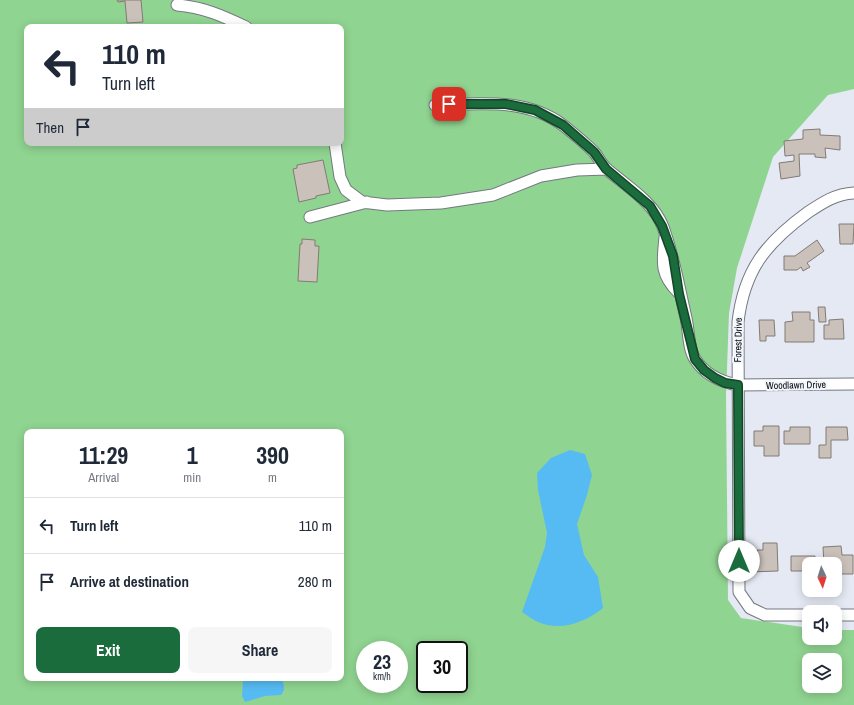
<!DOCTYPE html>
<style>
body{margin:0;font-family:"Archivo Narrow",sans-serif;background:#f6f6f7;color:#1f2937;height:100vh;display:flex;flex-direction:column;font-size:15px;white-space:nowrap}
*{box-sizing:border-box;margin:0}
p{font-size:13px;color:#747a83}
.icon{flex:none;width:22px;height:22px;fill:none;stroke:currentColor;stroke-width:2;stroke-linecap:round;stroke-linejoin:round}
.map{position:relative;flex:1;overflow:hidden}
.drawer{position:absolute;left:24px;top:429px;width:320px;height:252px;display:flex;flex-direction:column;background:#fff;border-radius:8px;box-shadow:0 2px 10px #0003}
.drawer>*{flex:none}
.banner{position:absolute;left:24px;top:24px;width:320px;height:122px;border-radius:8px;box-shadow:0 2px 10px #0003;background:#fff;color:#1f2937;overflow:hidden}
.needle{width:26px;rotate:176deg}
.tools{position:absolute;left:802px;top:557px;display:grid;gap:8px}
.tools a{display:grid;place-items:center;width:40px;height:40px;border-radius:8px;background:#fff;box-shadow:0 2px 10px #0003;font-size:20px}
.speed{position:absolute;left:356px;top:641px;display:flex;gap:8px;font-size:20px;font-weight:700;text-align:center}
.speed>*{display:grid;place-content:center;width:52px;height:52px;border-radius:50%;background:#fff;box-shadow:0 2px 10px #0003;line-height:1}
.speed small{font-size:10px;font-weight:400}
.speed .limit{border:2px solid #111;border-radius:6px;background:#fff;color:#111}
.pin{position:absolute;display:grid;place-items:center;width:34px;height:34px;color:#fff;margin:-17px;border-radius:8px;box-shadow:0 2px 6px #0006}
.me{position:absolute;width:44px;margin:-22px;rotate:0deg;stroke-linejoin:round;filter:drop-shadow(0 0 3px #0008)}
.turn{display:flex;align-items:center;gap:14px;height:84px;padding:0 12px;font-size:18px}
.turn .icon{width:52px;height:52px;stroke-width:2.5}
.turn b{display:block;font-size:28px;line-height:34px}
.then{display:flex;align-items:center;height:38px;padding:0 12px;background:#0003;gap:8px;font-size:15px}
.eta{display:flex;justify-content:space-evenly;align-items:center;height:68px;text-align:center}
.eta b{font-size:24px;font-weight:800;line-height:28px}
.cta{display:flex;gap:8px;margin-top:auto;padding:8px 12px}
.cta a{flex:1;height:46px;border-radius:8px;background:#1b6c3c;color:#fff;font-size:16px;font-weight:800;line-height:46px;text-align:center}
.cta a+a{background:#f6f6f7;color:#1f2937}
ul{padding:0;list-style:none}
li{display:flex;align-items:center;gap:12px;height:56px;padding:0 12px;border-top:1px solid #e0e1e3}
li div{flex:1}
li b{display:block;font-size:15px}
li em{font-style:normal}
.map>svg:first-child{display:block}
.green{fill:#90d491;fill-rule:evenodd}
.water{fill:#56bbf3}
.building{fill:#cbc1bb;stroke:#837a74}
.lines{fill:none;stroke-linecap:round;stroke-linejoin:round}
.minor-casing{stroke:#747981;stroke-width:13}
.minor{stroke:#fff;stroke-width:11}
.route-casing{stroke:#124627;stroke-width:10}
.route{stroke:#1b6c3c;stroke-width:7}
.labels{text-anchor:middle;dominant-baseline:central;stroke-width:4;stroke-linejoin:round;paint-order:stroke}
.street-label{font-size:10px;fill:#0b0d10;stroke:#f2f7fe}
</style>
<div class="map">
<svg width="854" height="705" viewBox="0 0 854 705">
<rect width="100%" height="100%" fill="#e4e9f3"/>
<!-- green -->
<path class="green" d="M0 0H854V89L828 95 773 157 737 268 729 313 726 396 728 600 741 618 809 628V638H835V630H854V705H0ZM27 27H341V143H27ZM27 432H341V678H27ZM365 650H399V684H365ZM425 650H459V684H425ZM809 660H835V686H809Z"/>
<!-- water -->
<path class="water" d="M570 450 585 454 592 475 587 495 577 524 584 555 598 577 603 608C586 622 560 632 538 622 533 620 527 615 522 612L545 547 547 533 538 490 537 473 551 458Z
M246 678H281C284 684 286 689 281 695L265 696 245 702 242 696 243 681Z"/>
<!-- building -->
<path class="building" d="M117 0H141L143 22 127 23 125 1 118 2Z
M820 129V135L840 136V150L825 148 826 158 815 157V154H799L800 176 781 179 779 163 794 161V155L785 156 784 141 803 139V130Z
M323 160 330 193 316 196V198L299 202 293 169 297 168V165Z
M839 224H854L853 244H840Z
M302 239 315 240V246H319L317 282 298 281 300 244H302Z
M817 240 824 251 807 263 810 267 803 271 801 267 797 270H784V256H795Z
M818 307H825L826 322H819Z
M792 312H810V320H814V342H785V322L793 321Z
M843 319 844 339H824V325H829V320Z
M759 320H774L775 336H766V341H760Z
M763 426H779V456H764V446H754V431H763Z
M790 427H810V444H784V431H790Z
M826 427H847L848 440H831V458H819V445H826Z
M763 543H777L778 571 749 572 748 556H757V550H763Z
M841 546 842 555H853V574H835V564H824L823 547Z
M791 556H815V564H809V571H791Z"/>
<g class="lines">
<defs>
<path id="minor" d="M177 5C203 7 223 16 246 27
M435 105C478 104 527 97 564 126 574 134 585 143 594 152 599 158 602 166 609 171 628 187 654 203 663 227 674 257 679 288 686 318 689 331 688 348 695 359 705 375 721 382 738 385L854 384
M335 143 340 177 346 190 362 202 387 205 441 203 493 195 541 176 577 170 607 169
M310 217 367 202
M665 237C663 260 659 273 678 292
M809 615H765L750 608 739 592 738 322C744 270 766 243 807 213 822 203 835 194 854 193
M835 615H854"/>
</defs>
<!-- minor casing -->
<use href="#minor" class="minor-casing"/>
<!-- minor -->
<use href="#minor" class="minor"/>
</g>
<g class="lines">
<defs>
<path id="route" d="M449 104H506L535 110 563 125 594 152 606 169 650 206 662 226 673 256 679 294 695 359 704 370 715 378 725 383 738 385 739 561"/>
</defs>
<!-- route casing -->
<use href="#route" class="route-casing"/>
<!-- route -->
<use href="#route" class="route"/>
</g>
<g class="labels">
<!-- street labels -->
<g class="street-label">
<text transform="translate(738 340) rotate(-89)">Forest Drive</text>
<text transform="translate(796 385) rotate(-1)">Woodlawn Drive</text>
</g>
</g>
</svg>
<div class="tools">
<a><svg class="needle" viewBox="-14 -14 28 28"><path d="M0-13l5 13h-10z" fill="#e53935"/><path d="M0 13l5-13h-10z" fill="#747a83"/></svg></a>
<a><svg class="icon" aria-label="sound" viewBox="0 0 24 24"><path d="M4 9h4l5-4v14l-5-4H4zM17 9q2 3 0 6"/></svg></a>
<a><svg class="icon" aria-label="layers" viewBox="0 0 24 24"><path d="M12 4l9 5-9 5-9-5zM3 14l9 5 9-5"/></svg></a>
</div>
<div class="speed"><div>23<small>km/h</small></div><div class="limit">30</div></div>
<div class="pin" style="left:449px;top:104px;background:#d93025"><svg class="icon" aria-label="arrive" viewBox="0 0 24 24"><path d="M6 21V4h12l-3 4 3 4H6"/></svg></div>
<svg class="me" style="left:739px;top:561px" viewBox="-20 -20 40 40"><circle r="19" fill="#fff"/><path d="M0-13L10 11 0 6-10 11z" fill="#1b6c3c"/></svg>
<div class="banner">
<div class="turn"><svg class="icon" aria-label="left" viewBox="0 0 24 24"><path d="M17 20v-9H6M10 6l-5 5 5 5"/></svg><div><b>110 m</b>Turn left</div></div>
<div class="then">Then<svg class="icon" aria-label="arrive" viewBox="0 0 24 24"><path d="M6 21V4h12l-3 4 3 4H6"/></svg></div>
</div>
<section class="drawer">
<div class="eta">
<div><b>11:29</b><p>Arrival</p></div>
<div><b>1</b><p>min</p></div>
<div><b>390</b><p>m</p></div>
</div>
<ul>
<li><svg class="icon" aria-label="left" viewBox="0 0 24 24"><path d="M17 20v-9H6M10 6l-5 5 5 5"/></svg><div><b>Turn left</b></div><em>110 m</em></li>
<li><svg class="icon" aria-label="arrive" viewBox="0 0 24 24"><path d="M6 21V4h12l-3 4 3 4H6"/></svg><div><b>Arrive at destination</b></div><em>280 m</em></li>
</ul>
<div class="cta"><a>Exit</a><a>Share</a></div>
</section>
</div>
